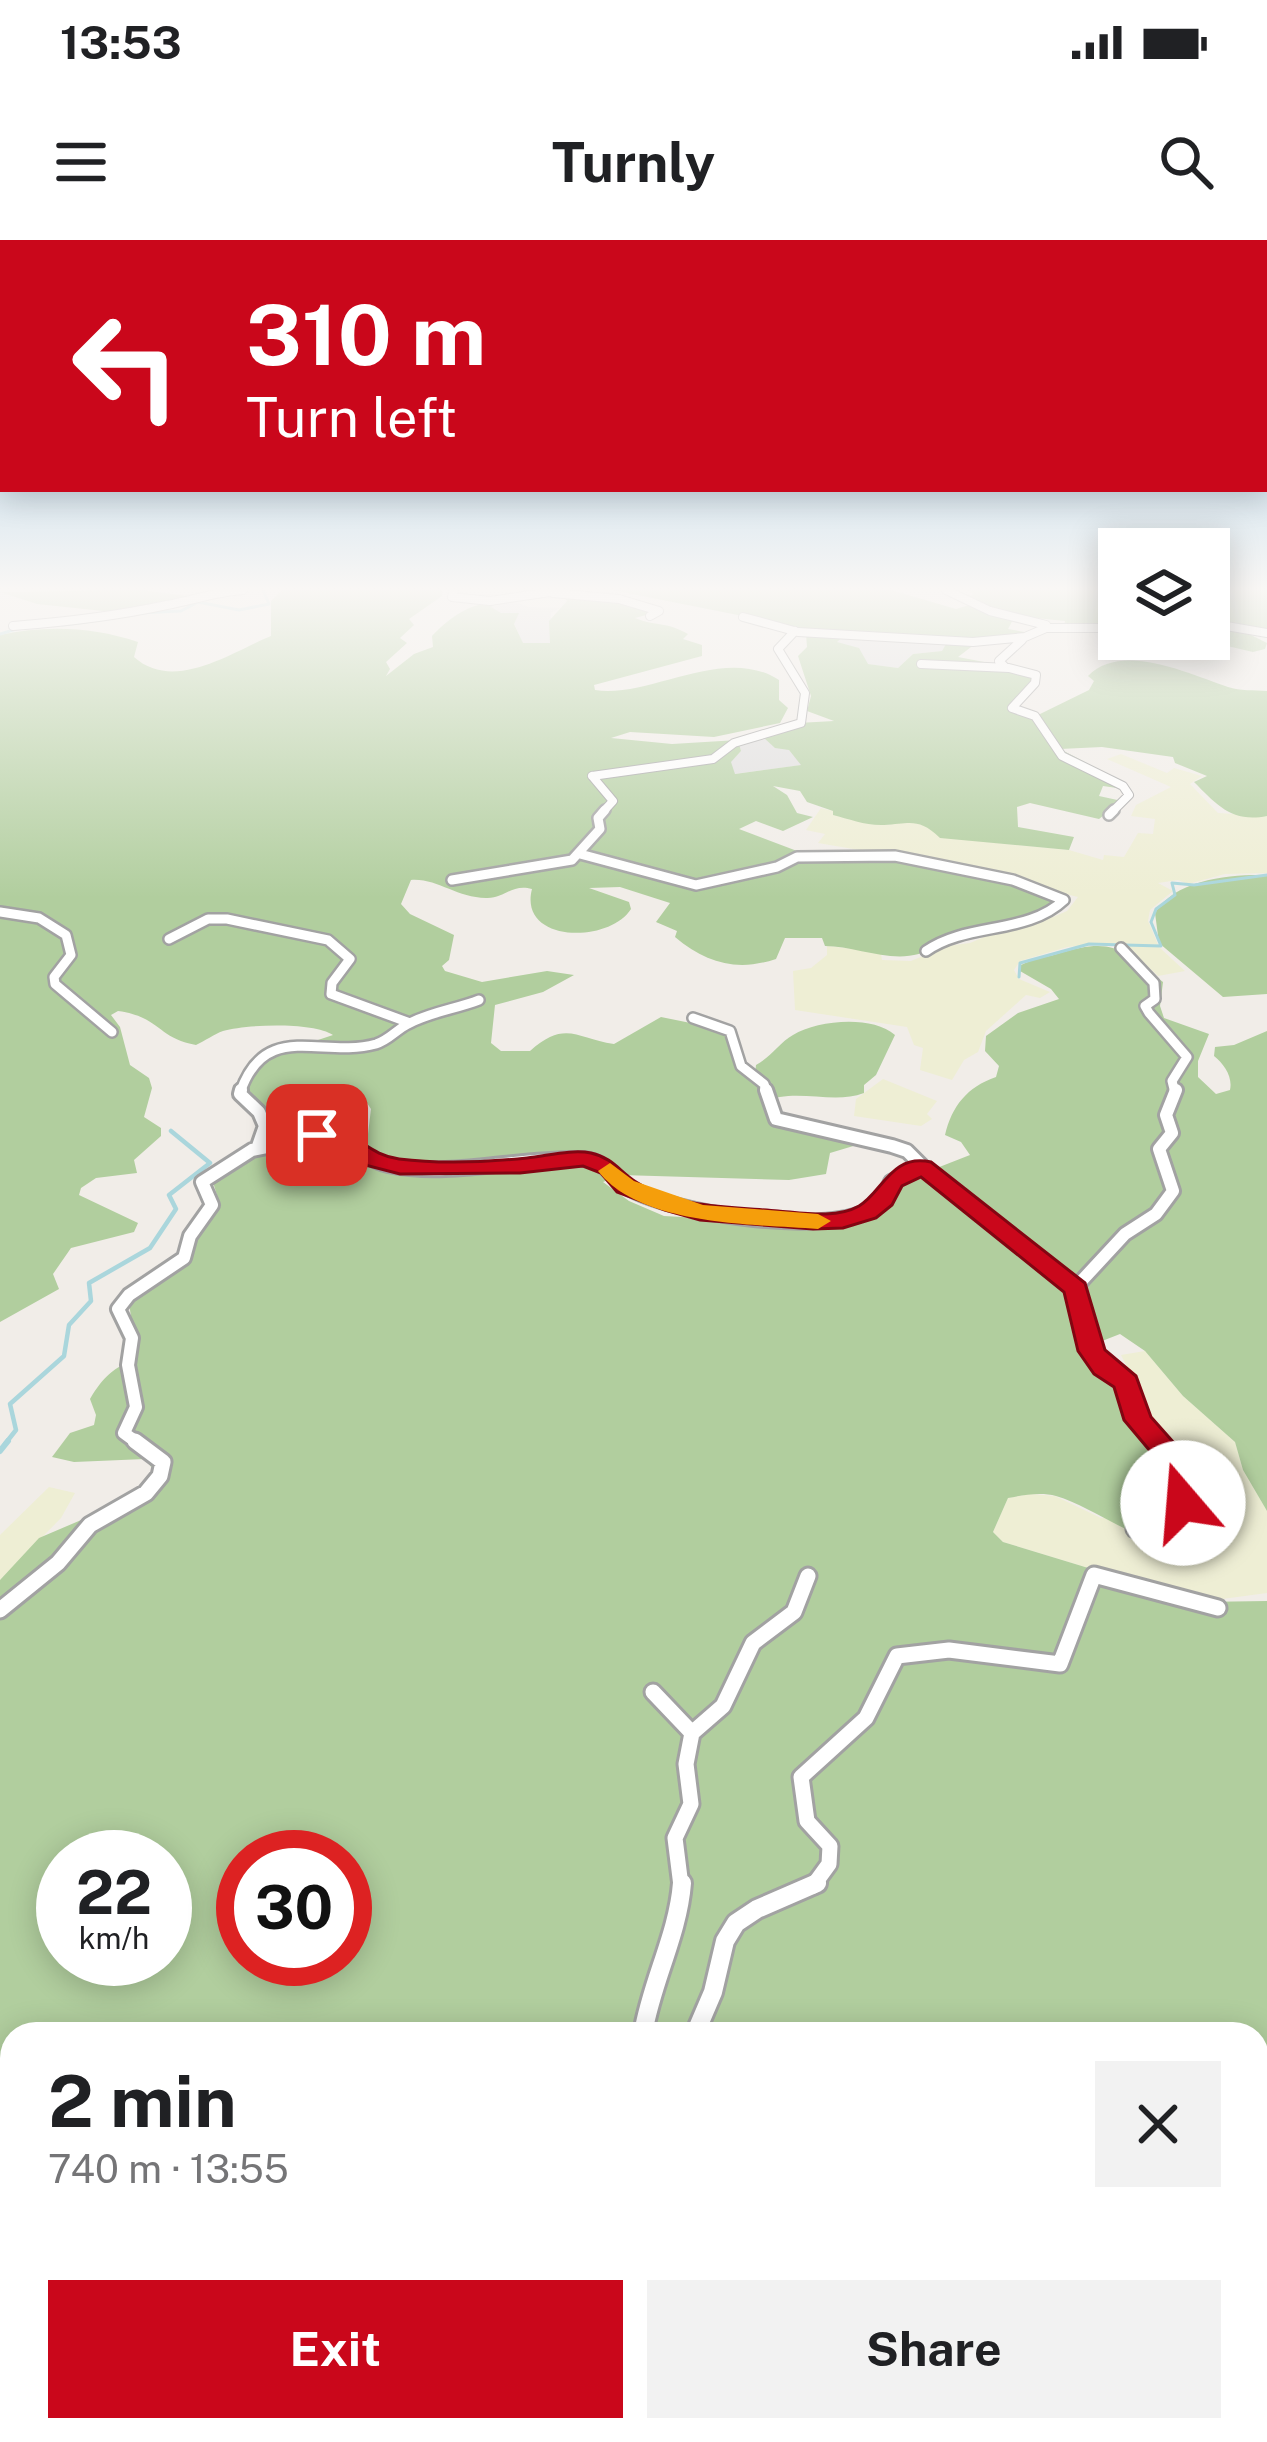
<!DOCTYPE html>
<meta charset="utf-8">
<style>
body{margin:0;font-family:"Public Sans",sans-serif;background:#f2f2f2;color:#202124;height:100vh;display:flex;flex-direction:column;font-size:45px;white-space:nowrap}
*{box-sizing:border-box;margin:0}
p{font-size:39px;color:#757577}
.icon{flex:none;width:66px;height:66px;fill:none;stroke:currentColor;stroke-width:2;stroke-linecap:round;stroke-linejoin:round}
.map{position:relative;flex:1;overflow:hidden}
.details{position:absolute;left:0px;top:1782px;width:1269px;height:420px;display:flex;flex-direction:column;background:#fff;border-radius:36px 36px 0 0;box-shadow:0 6px 30px #0003}
.details>*{flex:none}
.banner{position:absolute;left:0px;top:0px;width:1269px;height:252px;box-shadow:0 6px 30px #0003;background:#ca071b;color:#fff;overflow:hidden}
.controls{position:absolute;left:1098px;top:288px;display:grid;gap:24px}
.controls a{display:grid;place-items:center;width:132px;height:132px;border-radius:0px;background:#fff;box-shadow:0 6px 30px #0003;font-size:60px}
.speed{position:absolute;left:36px;top:1590px;display:flex;gap:24px;font-size:60px;font-weight:700;text-align:center}
.speed>*{display:grid;place-content:center;width:156px;height:156px;border-radius:50%;background:#fff;box-shadow:0 6px 30px #0003;line-height:1}
.speed small{font-size:30px;font-weight:400}
.speed .limit{border:18px solid #d22;background:#fff;color:#111}
.pin{position:absolute;display:grid;place-items:center;width:102px;height:102px;color:#fff;margin:-51px;border-radius:24px;box-shadow:0 6px 18px #0006}
.me{position:absolute;width:132px;margin:-66px;rotate:342deg;stroke-linejoin:round;filter:drop-shadow(0 0 9px #0008)}
.turn{display:flex;align-items:center;gap:42px;height:252px;padding:0 48px;font-size:54px}
.turn .icon{width:156px;height:156px;stroke-width:2.5}
.turn b{display:block;font-size:84px;line-height:102px}
.round{display:grid;place-items:center;flex:none;width:126px;height:126px;border-radius:0px;background:#f2f2f2}
.headline{display:flex;align-items:center;justify-content:space-between;height:204px;padding:0 48px}
h1{font-size:72px;font-weight:700;line-height:90px}
.action{display:flex;gap:24px;margin-top:auto;padding:24px 48px}
.action a{flex:1;height:138px;border-radius:0px;background:#ca071b;color:#fff;font-size:48px;font-weight:700;line-height:138px;text-align:center}
.action a+a{background:#f2f2f2;color:#202124}
.status{display:flex;justify-content:space-between;align-items:center;height:84px;padding:0 60px;background:#fff;direction:ltr}
.status svg{height:33px;fill:currentColor}
header{display:flex;justify-content:space-between;align-items:center;height:156px;padding:0 48px;background:#fff;font-size:54px;font-weight:700}
.map>svg:first-child{display:block}
.residential{fill:#dfdede}
.farmland{fill:#eeeed4}
.forest{fill:#b1ce9e;fill-rule:evenodd}
.lines{fill:none;stroke-linecap:round;stroke-linejoin:round}
.stream-far2{stroke:#aad6dc;stroke-width:3}
.stream-far1{stroke:#aad6dc;stroke-width:4.5}
.stream{stroke:#aad6dc;stroke-width:6}
.street-far4-casing{stroke:#a2a2a2;stroke-width:10}
.street-far3-casing{stroke:#a2a2a2;stroke-width:14}
.street-far2-casing{stroke:#a2a2a2;stroke-width:18}
.street-far1-casing{stroke:#a2a2a2;stroke-width:21}
.street-casing{stroke:#a2a2a2;stroke-width:24}
.street-far4{stroke:#fff;stroke-width:8}
.street-far3{stroke:#fff;stroke-width:9}
.street-far2{stroke:#fff;stroke-width:12}
.street-far1{stroke:#fff;stroke-width:15}
.street{stroke:#fff;stroke-width:18}
.route{fill:#ca071b;stroke:#830512;stroke-width:3}
.slow{fill:#f59e0b}
</style>
<div class="status"><b>13:53</b><svg viewBox="0 0 49 12"><path d="M0 12V9h3v3zM5 12V6h3v6zM10 12V3h3v9zM15 12V0h3v12zM26 1h20v11H26zM47 4h2v5h-2z"/></svg></div>
<header><svg class="icon" aria-label="menu" viewBox="0 0 24 24"><path d="M4 6h16M4 12h16M4 18h16"/></svg>Turnly<svg class="icon" aria-label="search" viewBox="0 0 24 24"><circle cx="10" cy="10" r="6"/><path d="M15 15l6 6"/></svg></header>
<div class="map">
<svg width="1267" height="2202" viewBox="0 0 1267 2202">
<rect width="100%" height="100%" fill="#f1ede8"/>
<!-- residential -->
<path class="residential" d="M514 361 528 367 560 368 551 373 550 404H523L514 383 490 367Z
M847 392 947 403 942 411 913 414 898 428 867 424 836 402Z
M763 497 789 510 802 525 734 534 730 522 741 511 738 500Z"/>
<!-- farmland -->
<path class="farmland" d="M1121 514 1167 533 1174 528 1202 536 1190 544 1218 573 1267 576V633L1225 634 1188 644 1178 640 1158 643 1173 651 1150 670 1148 681 1159 707 1185 731 1158 736 1128 708 1106 703 1067 707 1020 721 1014 730 1019 739 1050 752 1040 758 1026 755 986 791 978 812 964 820 952 840 920 830 923 808 914 805 907 787 795 770 793 731 811 728 827 715V706L872 711 881 714 882 720 911 721 947 706 970 703 1012 685 1053 677 1067 671 1078 657 942 624 818 603 825 594 806 590 821 568 889 585 904 579 968 600 1069 610 1103 620 1104 615 1124 617 1138 593 1153 594 1155 579 1131 576 1136 565 1171 547 1107 519Z
M883 839 937 861 927 874 932 879 921 886 854 876 856 859Z
M1145 1111 1183 1156 1235 1202 1243 1230 1267 1271V1353L1200 1362 1003 1302 993 1292 1008 1258 1031 1254 1055 1256 1101 1278 1190 1266 1182 1223 1161 1195 1121 1115Z
M49 1247 75 1253 61 1278 0 1340V1295Z"/>
<!-- forest -->
<path class="forest" d="M142 350 187 356 122 373 37 364 0 352Z
M282 350H442V356L409 379 414 385 400 398 407 403 386 422 390 429 386 436 414 414 433 407 432 396C447 380 472 360 496 364L491 367 501 373H519L514 384 523 403H550L549 381 567 361 563 355 603 358 657 372 635 378C657 387 665 381 688 394L683 399 702 405V416L594 445 595 450C649 459 723 404 779 440V460L788 468 780 483 714 497 630 492 611 498 672 504 738 500 741 511 731 522 735 534 801 525 789 510 775 508 763 497 798 483 834 481 807 471 811 456 798 416 807 407 806 394 753 378 612 350H891L956 369 973 364 965 356 974 355 968 350H1119V387L1064 386 1065 381 1015 376 1008 389 1030 393 979 401 958 417 1036 432 1040 439 1016 467 1038 475 1089 450 1094 441 1088 436C1122 401 1191 435 1228 447 1240 451 1254 450 1267 451V576C1232 583 1217 565 1194 542L1207 536 1175 523 1173 517 1102 507 1060 509 1119 540 1124 549 1103 546 1099 556 1122 561 1099 579 1030 563 1017 567 1018 587 1074 597 1069 610 940 598C918 577 910 584 884 585 867 586 849 579 833 575V571L807 562 800 551 773 546 787 555 797 573 813 577 783 591 756 581 739 589 805 614 880 611 1037 645 1068 659V665L1052 674 936 705C904 730 860 706 825 706L822 698H785L776 719C737 732 706 723 675 697L677 691 656 682 670 663 620 647 589 648 629 662 631 669C609 704 518 703 532 649 512 643 504 659 486 658 457 658 437 638 411 640L401 664 410 674 454 695 449 720 442 726 445 731 482 742 547 731 574 735 543 752 495 765 491 803 501 811H530C566 779 577 799 614 804L661 777 725 790 746 836 755 835 756 825C771 817 779 803 793 795 818 780 872 775 895 795L876 835 864 845V853C832 865 796 847 763 862L773 879 860 904 830 913 826 934 789 940 621 935 603 942 629 961 664 976 826 985 852 983 870 975 886 965 901 942 970 915 961 902 945 895C952 866 967 847 996 837L999 826 985 811 986 796 1018 773 1059 759 1051 749 1020 731 1019 726C1032 719 1043 718 1057 714 1113 697 1120 708 1163 742L1160 766 1164 778 1209 794 1198 821V837L1216 854 1230 850C1233 837 1224 824 1214 816L1215 807 1234 805 1267 791V1271L1243 1230 1235 1202 1183 1156 1145 1111 1120 1094 1097 1103 1103 1122 1135 1149 1145 1184 1161 1195 1182 1223 1190 1266 1207 1296C1155 1322 1104 1270 1056 1256 1041 1252 1023 1255 1008 1258L993 1292 1003 1302 1200 1362 1267 1361V2202H0V1340L39 1298 121 1263 155 1232 145 1219 74 1222 52 1217 70 1193 94 1185 96 1175 90 1159C103 1137 113 1128 137 1118L129 1063 189 1020 193 1001 220 965 212 939C255 913 305 891 356 903L368 894 371 869 367 863 330 856C313 864 288 891 265 873 258 868 253 859 244 853L261 819 333 795C314 782 247 784 223 791 214 794 205 801 196 805 157 798 161 777 118 771L111 775 120 787 130 825 149 838 152 848 144 877 161 888V896L134 920 137 933 96 938 81 948 79 955 138 983 134 992 71 1008 53 1034 59 1049 0 1082V395C46 385 93 387 138 402L134 417C174 453 232 412 271 396V361ZM848 392 946 404 942 411 913 414 898 428 868 424 859 408 837 402ZM63 1617H165V1719H63ZM243 1617H345V1719H243ZM12 1794H1257V2190H12Z
M1209 350H1267V392H1245L1267 403 1265 409 1253 412 1197 399 1227 390 1209 381Z
M1267 635V754L1223 757 1159 703 1155 673C1175 639 1231 634 1267 635Z"/>
<g class="lines">
<!-- stream-far2 -->
<path class="stream-far2" d="M139 373 181 371 198 362 239 370 269 364 263 350
M63 385 93 381
M0 394 23 387
M1019 737 1020 723 1089 704 1161 706 1151 682 1156 669 1175 655 1172 643 1194 645 1267 635"/>
<!-- stream-far1 -->
<path class="stream-far1" d="M5 1204 16 1190 10 1164 64 1116 69 1085 91 1061 89 1043 150 1008 176 969 169 955 210 923 171 891"/>
<!-- stream -->
<path class="stream" d="M0 1211 8 1201"/>
<defs>
<path id="street-far4" d="M454 350 452 357 490 361 557 351
M946 350 990 371 1046 385
M553 353 619 359 659 371 650 376
M743 377 798 392 973 402 1025 397 1046 388H1119
M1209 383 1267 393
M13 386C65 382 116 376 167 365 193 360 216 352 243 350
M921 424 1009 428 1036 435 1035 443 1012 468 1035 476 1062 516 1123 546 1129 555 1111 573
M1005 427 999 421 1022 400
M592 536 713 519 734 503 801 483 805 453 778 409 795 391
M592 536 613 561 602 573"/>
<path id="street-far3" d="M1109 575 1114 570
M580 614 696 645 777 627 797 617 895 616 1013 640 1064 660C1027 695 967 682 926 711
M452 640 572 620 600 589 598 578 605 570
M0 672 39 678 66 695 71 715 54 737 55 744 112 792
M169 699 208 679H227L328 700 350 719 332 743 331 754 410 783
M1121 708 1154 743 1155 759 1145 766 1149 773 1187 817 1172 841 1175 853
M693 778 730 791 741 826 764 844 767 853
M240 853C265 779 321 819 376 804 389 800 396 790 408 784 430 772 456 769 479 760"/>
<path id="street-far2" d="M241 850 240 854 259 872 265 886 257 909
M766 850 776 879 892 906 907 911 923 927
M1075 1048 1125 994 1156 974 1173 951 1159 909 1172 893 1166 875 1176 850
M139 1204 124 1193 136 1167 128 1125 132 1098 118 1069 129 1055 184 1018 190 996 212 965 202 942 252 910 332 894C349 904 370 921 388 925 451 938 518 917 582 919 605 920 610 936 627 947 672 974 823 996 869 970 882 963 885 954 891 942L923 927 1076 1049 1097 1121 1126 1142 1138 1181 1159 1204"/>
<path id="street-far1" d="M1135 1289 1164 1300 1192 1299 1198 1289C1180 1259 1180 1227 1157 1201
M0 1370 58 1323 90 1285 146 1253 160 1236 163 1222 135 1201
M653 1452 692 1493
M681 1646 675 1598 691 1564 686 1524 692 1493 723 1466 753 1403 794 1372 808 1336
M813 1646 829 1624 830 1606 807 1581 801 1537 866 1478 897 1416 949 1410 1060 1424 1094 1335 1218 1368"/>
<path id="street" d="M643 1794C651 1743 678 1695 682 1643
M695 1794 713 1752 725 1701 736 1683 757 1669 817 1643
M0 2078 12 2057
M700 2190 722 2202"/>
</defs>
<!-- street-far4 casing -->
<use href="#street-far4" class="street-far4-casing"/>
<!-- street-far3 casing -->
<use href="#street-far3" class="street-far3-casing"/>
<!-- street-far2 casing -->
<use href="#street-far2" class="street-far2-casing"/>
<!-- street-far1 casing -->
<use href="#street-far1" class="street-far1-casing"/>
<!-- street casing -->
<use href="#street" class="street-casing"/>
<!-- street-far4 -->
<use href="#street-far4" class="street-far4"/>
<!-- street-far3 -->
<use href="#street-far3" class="street-far3"/>
<!-- street-far2 -->
<use href="#street-far2" class="street-far2"/>
<!-- street-far1 -->
<use href="#street-far1" class="street-far1"/>
<!-- street -->
<use href="#street" class="street"/>
</g>
<!-- sky -->
<linearGradient id="sky" x2="0" y2="1"><stop stop-color="#8fc2e3"/><stop offset="0.53" stop-color="#f9f7f5"/><stop offset="1" stop-color="#f9f7f5" stop-opacity="0"/></linearGradient>
<rect width="1267" height="658" fill="url(#sky)"/>
<!-- route -->
<path class="route" d="M317 888C359 889 364 914 399 919 439 924 488 922 527 918 547 916 572 909 591 913 613 918 619 931 636 942 676 968 731 967 778 971 803 973 836 979 859 966 882 953 891 913 931 922L1085 1043 1105 1110 1136 1136 1151 1177 1190 1221 1198 1263 1193 1270H1172L1161 1224 1124 1180 1114 1147 1094 1134 1078 1111 1064 1052 921 937 902 946 892 965 876 978 843 988 813 989 700 980 665 970 617 952 601 933 583 926 520 933 400 934 361 924 334 902 308 900 305 895Z"/>
<!-- slow -->
<path class="slow" d="M610 923 634 941 703 965 818 974 831 981 818 989C753 984 641 986 598 931Z"/>
</svg>
<div class="controls">
<a><svg class="icon" aria-label="layers" viewBox="0 0 24 24"><path d="M12 4l9 5-9 5-9-5zM3 14l9 5 9-5"/></svg></a>
</div>
<div class="speed"><div>22<small>km/h</small></div><div class="limit">30</div></div>
<div class="pin" style="left:317px;top:895px;background:#d93025"><svg class="icon" aria-label="arrive" viewBox="0 0 24 24"><path d="M6 21V4h12l-3 4 3 4H6"/></svg></div>
<svg class="me" style="left:1183px;top:1263px" viewBox="-20 -20 40 40"><circle r="19" fill="#fff"/><path d="M0-13L10 11 0 6-10 11z" fill="#ca071b"/></svg>
<div class="banner">
<div class="turn"><svg class="icon" aria-label="left" viewBox="0 0 24 24"><path d="M17 20v-9H6M10 6l-5 5 5 5"/></svg><div><b>310 m</b>Turn left</div></div>
</div>
<section class="details">
<div class="headline"><div><h1>2 min</h1><p>740 m · 13:55</p></div><a class="round"><svg class="icon" aria-label="close" viewBox="0 0 24 24"><path d="M6 6l12 12M18 6L6 18"/></svg></a></div>
<div class="action"><a>Exit</a><a>Share</a></div>
</section>
</div>
